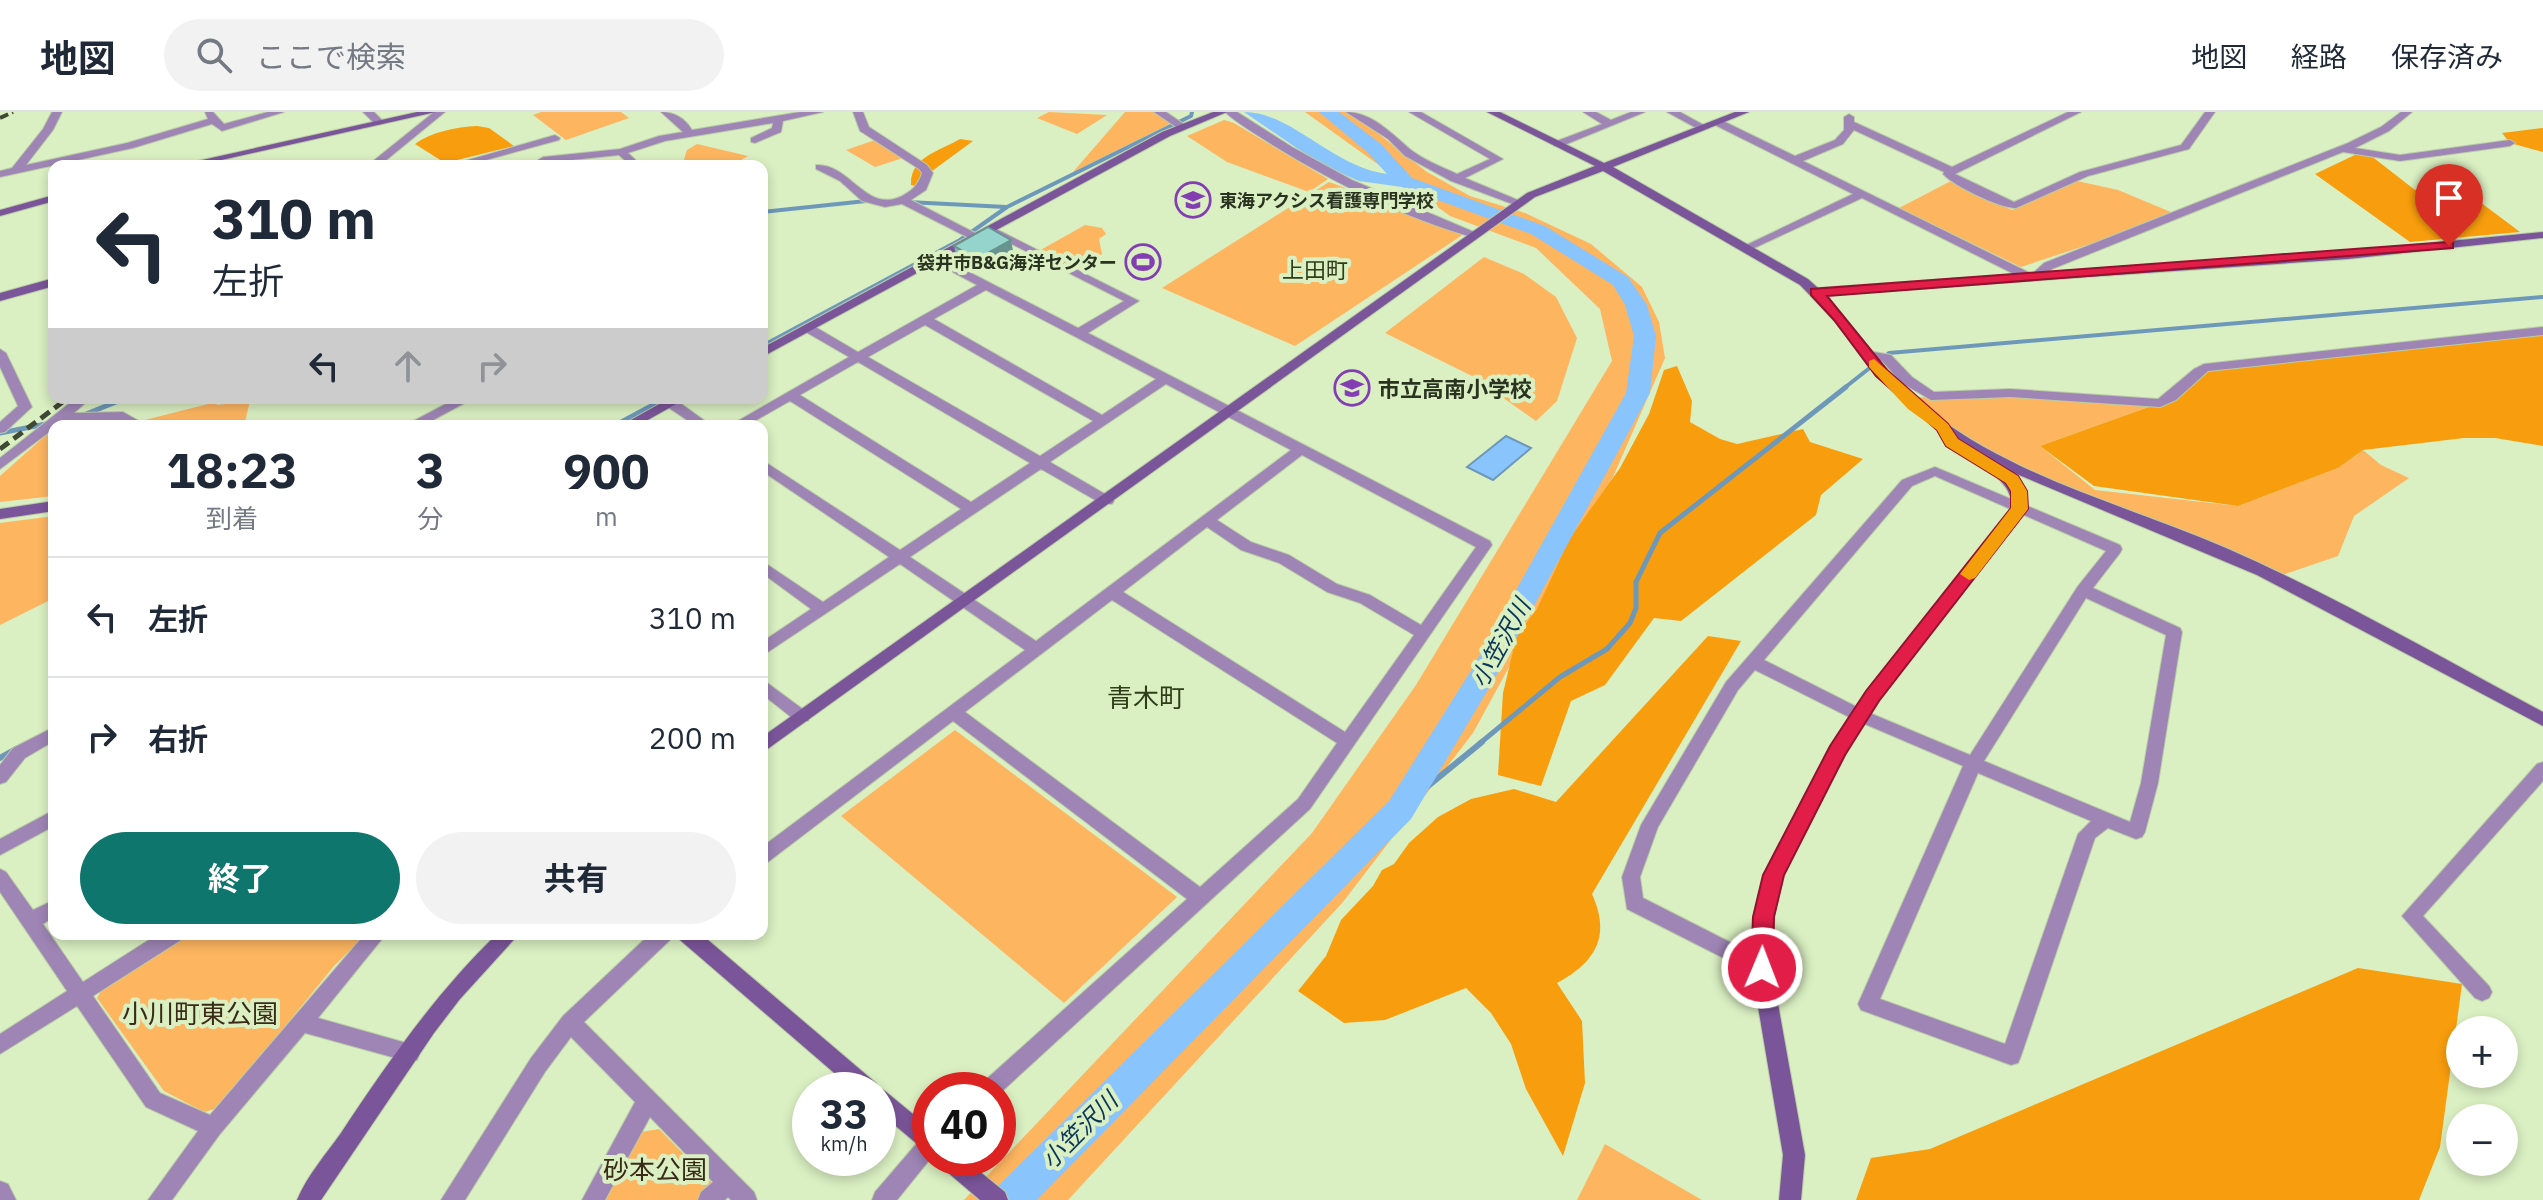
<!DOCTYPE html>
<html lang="ja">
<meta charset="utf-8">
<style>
body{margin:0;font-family:"IBM Plex Sans","Noto Sans JP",sans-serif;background:#f2f2f3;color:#1f2937;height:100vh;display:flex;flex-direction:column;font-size:30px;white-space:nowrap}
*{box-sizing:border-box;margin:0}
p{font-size:26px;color:#747a83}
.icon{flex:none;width:44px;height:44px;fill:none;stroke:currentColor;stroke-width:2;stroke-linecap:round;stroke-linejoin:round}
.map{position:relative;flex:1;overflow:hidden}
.drawer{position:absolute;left:48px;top:308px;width:720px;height:520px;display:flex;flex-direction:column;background:#fff;border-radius:16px;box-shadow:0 4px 12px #0003}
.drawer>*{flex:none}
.banner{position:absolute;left:48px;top:48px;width:720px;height:244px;border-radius:16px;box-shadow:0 4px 12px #0003;background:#fff;color:#1f2937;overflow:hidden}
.buttons{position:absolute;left:2446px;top:904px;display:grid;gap:16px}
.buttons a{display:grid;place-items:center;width:72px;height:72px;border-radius:50%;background:#fff;box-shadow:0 4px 12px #0003;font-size:40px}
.speed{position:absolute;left:792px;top:960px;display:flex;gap:16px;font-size:40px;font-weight:700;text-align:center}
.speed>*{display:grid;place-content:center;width:104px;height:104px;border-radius:50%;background:#fff;box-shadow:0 4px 12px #0003;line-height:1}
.speed small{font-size:20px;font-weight:400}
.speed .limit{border:12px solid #d22;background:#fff;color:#111}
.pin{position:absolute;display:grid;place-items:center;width:68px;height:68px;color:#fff;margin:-82px -34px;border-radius:50% 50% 50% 0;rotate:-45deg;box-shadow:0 0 8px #0007}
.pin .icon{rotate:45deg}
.me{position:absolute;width:88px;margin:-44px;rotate:1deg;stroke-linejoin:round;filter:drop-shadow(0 0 6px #0008)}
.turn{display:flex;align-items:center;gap:28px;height:168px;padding:0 32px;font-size:36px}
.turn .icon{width:104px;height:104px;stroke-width:2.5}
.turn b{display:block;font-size:56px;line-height:68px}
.lanes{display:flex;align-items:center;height:76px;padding:0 32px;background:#0003;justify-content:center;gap:40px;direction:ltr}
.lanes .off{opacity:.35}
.eta{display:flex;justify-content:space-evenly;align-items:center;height:136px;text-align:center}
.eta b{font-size:48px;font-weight:700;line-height:56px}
.button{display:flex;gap:16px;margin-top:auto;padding:16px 32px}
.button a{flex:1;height:92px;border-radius:48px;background:#0f766e;color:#fff;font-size:32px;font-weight:700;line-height:92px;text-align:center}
.button a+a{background:#f2f2f3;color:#1f2937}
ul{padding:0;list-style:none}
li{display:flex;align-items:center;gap:24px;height:120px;padding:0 32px;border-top:2px solid #e0e1e3}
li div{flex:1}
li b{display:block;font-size:30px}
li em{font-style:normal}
header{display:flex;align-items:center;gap:48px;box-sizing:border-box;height:112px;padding:0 40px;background:#fff;border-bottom:2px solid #e0e1e3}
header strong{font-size:38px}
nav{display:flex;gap:44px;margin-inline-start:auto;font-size:28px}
.search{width:560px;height:72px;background:#f2f2f3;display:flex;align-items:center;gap:20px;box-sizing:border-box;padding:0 28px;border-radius:44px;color:#747a83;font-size:30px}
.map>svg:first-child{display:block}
.green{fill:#fdb560}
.forest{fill:#f89d0d}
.water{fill:#8ac4fc;stroke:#6d98ba;stroke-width:2}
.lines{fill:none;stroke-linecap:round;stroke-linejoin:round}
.stream-far2{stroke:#6d98ba;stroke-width:4}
.stream-far1{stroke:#6d98ba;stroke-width:5}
.stream{stroke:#6d98ba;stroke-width:6}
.river{fill:#8ac4fc;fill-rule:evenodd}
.street-casing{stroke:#bacda5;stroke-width:2}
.secondary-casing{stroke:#bacda5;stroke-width:2}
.street{fill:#9e85b5;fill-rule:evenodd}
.secondary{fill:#7b559a;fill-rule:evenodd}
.rail-far1{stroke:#3f4833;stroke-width:4;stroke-dasharray:9 4;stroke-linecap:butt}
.rail{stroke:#3f4833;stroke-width:5;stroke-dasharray:11 6;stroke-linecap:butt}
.wall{fill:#80b5b0}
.shaded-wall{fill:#689490}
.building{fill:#95d3cd;stroke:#689490;stroke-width:2}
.route{fill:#e11d48;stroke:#92132f;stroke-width:2}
.slow{fill:#f59e0b}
.labels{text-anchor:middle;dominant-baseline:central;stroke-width:8;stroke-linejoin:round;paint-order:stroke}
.far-poi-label{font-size:18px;font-weight:bold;fill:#2a3220;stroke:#daefc2;text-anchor:start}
.far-quarter-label{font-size:22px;fill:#2e3e18;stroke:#daefc2}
.poi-label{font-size:22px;font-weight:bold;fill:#2a3220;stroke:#daefc2;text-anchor:start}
.water-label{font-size:24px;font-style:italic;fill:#083559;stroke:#daefc2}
.quarter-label{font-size:26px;fill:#2e3e18;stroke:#daefc2}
.near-park-label{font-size:26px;fill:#3b2a18;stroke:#daefc2}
</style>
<header>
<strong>地図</strong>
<div class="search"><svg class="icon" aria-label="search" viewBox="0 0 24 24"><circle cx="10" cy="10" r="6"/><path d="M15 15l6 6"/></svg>ここで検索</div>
<nav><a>地図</a><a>経路</a><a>保存済み</a></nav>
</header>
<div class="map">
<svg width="2543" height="1088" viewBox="0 0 2543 1088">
<rect width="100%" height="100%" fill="#daefc2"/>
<!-- green -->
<path class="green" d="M541 0H621L629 6 566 28 533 3Z
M1049 0 1107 3 1077 22 1037 6Z
M1125 0H1159L1176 9 1073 60Z
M1305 0H1351L1427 60 1470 84 1525 101 1591 132 1642 175 1659 210 1665 246 1613 365 1473 621 1343 790 1068 1088H964L1312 721 1416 573 1612 249 1600 197 1536 136 1450 104Z
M1224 8 1234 11 1328 67 1309 80 1227 50 1187 24Z
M878 27 903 46 875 55 846 38Z
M697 32 748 44 736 51 699 48 682 54 687 38Z
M1951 69 2012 98 2077 69 2118 78 2178 103 2021 155 1899 96Z
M1329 70 1467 120 1295 234 1162 176Z
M1085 113 1102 116 1106 122 1099 127 1102 142 1074 159 1037 140Z
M1484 145 1524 162 1556 185 1577 226 1557 289 1536 309 1472 264 1385 221Z
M2020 281 2160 291 2040 334 2095 378 2238 394 2338 356 2363 338 2381 353 2409 366 2354 404 2338 444 2282 463 2038 368 1973 335 1906 286Z
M250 289 244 314H151L145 308 216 290 217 293Z
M54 316V384L0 390V364Z
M54 404V486L0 513V411Z
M955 618 1177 785 1064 891 841 704Z
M186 822H367L334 854 219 996 204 1000 164 979 97 886 104 874Z
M659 1017 713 1072 697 1088H603L641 1020Z
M1605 1032 1702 1088H1577Z"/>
<!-- forest -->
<path class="forest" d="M477 14 489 16 514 34 445 51 415 32C431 20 456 15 477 14Z
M2543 16V40L2510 31 2502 21Z
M960 27 973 29 928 62 922 76 911 73C910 45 938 40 960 27Z
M2359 41 2370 43 2415 78 2460 75 2520 120 2410 130 2315 62Z
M2543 219V334L2495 326H2464L2363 338 2338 356 2238 394 2094 374 2040 334 2160 291 2204 256Z
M1677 254 1692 289 1690 310 1720 327 1737 332 1803 317 1810 330 1863 347 1821 383 1816 403 1681 509 1654 506 1605 573 1571 589 1541 674 1498 663 1503 581 1517 523 1537 497 1570 426 1620 356 1649 302 1664 258Z
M1708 524 1741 529 1592 782C1611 824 1596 850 1557 871L1582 909 1585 971 1563 1044 1526 977 1511 932 1491 901 1466 876 1385 908 1344 911 1298 879 1326 844 1341 808 1373 774 1382 758 1394 752 1409 731 1438 705 1471 687 1514 677 1556 690Z
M2358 856 2462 872 2440 1035 2419 1088H1856L1871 1046 1930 1037Z"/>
<!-- water -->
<path class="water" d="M1506 324 1531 336 1493 368 1467 355Z"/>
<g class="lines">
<!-- stream-far2 -->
<path class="stream-far2" d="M908 90 1006 95
M762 100 866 89
M762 234 960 128 1007 95 1191 4 1192 0
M1884 245 1889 241 2543 185
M1843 277 1876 251"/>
<!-- stream-far1 -->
<path class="stream-far1" d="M86 302 126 286
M614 314 666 286
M0 321 46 312
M1479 632 1560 565 1607 537 1630 511 1636 496V470L1660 421 1846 275"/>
<!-- stream -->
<path class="stream" d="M0 646 14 638
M1400 697 1482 630"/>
<!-- river -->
<path class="river" d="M1244 0C1292 0 1332 55 1387 62L1367 40 1319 0H1339L1381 32 1412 66 1545 114 1628 165 1647 193 1656 224 1650 281 1492 571 1411 707 1037 1088H991L997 1075 1389 689 1472 557 1626 281 1634 224 1625 193 1613 173 1531 122 1402 75 1359 69 1320 52Z"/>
<defs>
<path id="street" d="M52 0H62L53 18 26 53 127 31 208 7 205 0H213L224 12 268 0H284L222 19 212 12 133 36 0 65V59L12 56 43 17Z
M363 0H374L385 11 376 13Z
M434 0H445L379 54H367Z
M661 0C674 0 685 6 692 18L800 0H823L783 9 781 20 755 31 751 30V26L772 16 773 11 665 29 628 41 642 54H631L619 43 543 51 538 48 543 45 620 37 659 24 683 20Z
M853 0H863L869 15 927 53 933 61 926 78 911 88 979 123V127H971L902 92 885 95 862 89 840 69 816 57V53C850 51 866 102 902 84 913 78 918 73 922 61L919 57 860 19Z
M1154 0H1166L1188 15 1179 17Z
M1225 0H1237L1292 35 1352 68 1481 123 1475 126C1404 106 1334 71 1271 32 1256 22 1238 12 1225 0Z
M1346 0C1372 0 1392 22 1411 38 1424 48 1442 55 1457 62L1490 47 1409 0H1421L1503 47 1465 66 1525 91 1515 93 1451 69 1405 44 1388 27Z
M1583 0H1596L1611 8 1631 0H1645L1562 34H1554V30L1602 12Z
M1667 0H1680L1709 16 1700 18Z
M2068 0H2081L1955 62 2014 90 2080 60 2181 33 2205 0H2215L2189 37 2088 64 2016 96C1999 96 1954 74 1943 62L1944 60 1854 18 1843 32 1803 49 2032 162 2044 151 2348 31 2381 15 2401 0H2412L2389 19 2355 36 2400 43 2510 28 2515 31 2510 34 2400 49 2343 40 2052 157 2037 167 2032 164 2022 166 1862 86 1750 138 1740 136 1853 82 1715 13V9H1723L1795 44 1835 28 1844 18V5L1849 2 1854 5V10L1952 55Z
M555 23 560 26 559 28 464 54H447Z
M990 114 1139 189 1088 221 1490 429 1492 433 1310 697 998 983V978H979L982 971 1187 787 953 609 768 750 762 753V735L1025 538 900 452 762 544V530L811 497 762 461V449L823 490 889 445 762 359V348L900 438 961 397 790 289 746 314H729L849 245 804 219V213H812L858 240 977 173 930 148V144H938L1078 216 1124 189 986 119V115ZM986 178 1156 267 1102 303 934 207ZM925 213 1093 309 1040 344 868 245ZM858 250 1030 351 971 390 800 283ZM1166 272 1291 338 1036 529 910 445 1041 357 1102 392H1112L1114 389 1112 386 1050 350ZM1302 343 1476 435 1421 513 1370 483 1337 472 1289 443 1251 430 1217 408ZM1207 415 1241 438 1279 451 1327 480 1360 491 1414 523 1345 620 1123 480ZM1112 488 1337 631 1298 687 1200 775 965 600Z
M2543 215V223L2208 259 2176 288 2160 295 2010 285 1931 288 1902 271 1882 249 1863 246 1862 243 1868 239 1891 243 1912 265 1934 280 2010 277 2158 287 2194 257 2204 252Z
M0 237 6 241 32 295 5 320 0 321V310L18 294 0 255Z
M76 286H91L74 301 123 300 148 314H131L120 308 64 309 0 357V346Z
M457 286H474L422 314H404Z
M671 287 676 288 712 314H696L666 294V288Z
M1935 355 2120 433 2122 437 2120 441 2093 476 2180 516 2182 520 2158 671 2145 720 2142 725 2136 727 2108 716 2095 726 2021 944 2018 951 2011 953 1861 898 1858 892 1963 654 1853 607 1755 558 1738 578 1658 715 1640 765 1643 786 1769 850 1772 856 1769 862 1762 865 1755 862 1627 797 1622 765 1641 713 1726 570 1902 368ZM1935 364 2106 439 2078 474 1970 643 1865 599 1764 548 1912 374ZM2086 486 2166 523 2141 671 2130 710 1984 649ZM1978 661 2091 709 2078 722 2005 932 1880 887Z
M762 567 808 601 810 605 808 609H796L762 582Z
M54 615V629L25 646 6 670 0 672V653L13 636Z
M2543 650V669L2423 804 2489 874 2492 880 2489 886 2482 889 2475 886 2402 804 2537 652Z
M54 698V714L0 743V727Z
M0 757 6 760 33 798 54 788V805L43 812 83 870 158 822H183L181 828 93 884 160 981 210 1003 365 822H386L318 906 410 932 417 934 420 941 417 948 410 950 305 921 220 1022 172 1088H148L198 1019 146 995 77 894 0 942V922L67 879 0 780Z
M650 822H672L670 828 584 910 754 1080 757 1088H731L728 1085 725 1088H698L701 1080 713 1070 650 1005 605 1088H582L635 990 571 925 545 960 465 1088H441L531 946 563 904Z
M930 1021 931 1046 897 1088H872L875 1080 923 1024Z
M0 1069 8 1072 16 1088H0Z"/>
<path id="secondary" d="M417 0H436L195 54H175Z
M1213 0H1227L1170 24 762 245V236L1162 20Z
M1487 0H1500L1604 51 1735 0H1749L1613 55 1808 167 1818 176 2348 139 2543 120V126L2348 147 1825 183C1862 223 1891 270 1935 303 2021 368 2129 394 2226 436 2335 484 2438 544 2543 600V614L2257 463 2007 358 2021 374 2026 397 1861 612 1783 764 1776 783 1770 847 1805 1043 1801 1088H1779L1783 1043 1750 847 1758 783 1768 758 1849 604 2012 396C2011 376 2002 371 1989 357L1996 353 1960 332 1908 295 1876 261 1832 206 1800 173 1603 59 1535 85 762 641V625L1527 81 1595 54Z
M54 83V89L0 104V98Z
M54 166V174L0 189V181Z
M670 286H687L637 314H620Z
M54 389V399L0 407V397Z
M497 822H519L460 887 434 921 321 1088H297C307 1064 326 1042 341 1021 388 950 436 881 497 822Z
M678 822H701L876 971 879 976 885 979 930 1016V1040L923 1037 878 999V978H854L680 828Z
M936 1046H963L1005 1080 1008 1088H980L939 1053Z"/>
</defs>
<!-- street casing -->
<use href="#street" class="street-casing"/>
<!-- secondary casing -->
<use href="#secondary" class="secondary-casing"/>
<!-- street -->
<use href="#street" class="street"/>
<!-- secondary -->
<use href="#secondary" class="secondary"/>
<!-- rail-far1 -->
<path class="rail-far1" d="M0 6 13 0"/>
<!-- rail -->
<path class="rail" d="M0 337 68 286"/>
</g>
<!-- wall -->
<path class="wall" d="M1011 128 1013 140 979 160 957 146 954 134Z"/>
<!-- shaded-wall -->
<path class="shaded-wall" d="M1011 128 1013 140 979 160 977 147Z"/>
<!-- building -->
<path class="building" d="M988 115 1011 128 977 147 954 134Z"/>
<!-- route -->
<path class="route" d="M2449 130 2453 131V136L1827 184 1887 258 1948 312 1958 327 2018 364 2027 379 2028 397 1879 589 1845 643 1784 763 1774 805 1773 856 1770 863 1762 866 1754 863 1751 856 1753 805 1763 763 1830 634 1866 579 2011 396V379L2006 371 1946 334 1937 318 1876 264 1834 208 1811 183V177Z"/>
<!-- slow -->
<path class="slow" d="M1874 247 1948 312 1958 327 2018 364 2027 379 2028 397 1975 466 1969 468 1960 462 2011 396V379L2006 371 1946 334 1937 318 1908 297 1869 255V249Z"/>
<!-- icons -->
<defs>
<symbol id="university-ring" viewBox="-11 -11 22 22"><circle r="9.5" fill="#daefc2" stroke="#823eb2" stroke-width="1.5"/><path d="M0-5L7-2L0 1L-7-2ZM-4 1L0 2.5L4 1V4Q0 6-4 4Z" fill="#823eb2"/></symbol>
<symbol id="stadium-ring" viewBox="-11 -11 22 22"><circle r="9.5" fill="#daefc2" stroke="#823eb2" stroke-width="1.5"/><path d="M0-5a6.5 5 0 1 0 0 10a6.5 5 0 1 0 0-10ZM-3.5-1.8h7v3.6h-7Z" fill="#823eb2"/></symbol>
<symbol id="school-ring" viewBox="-11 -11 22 22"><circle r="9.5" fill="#daefc2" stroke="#823eb2" stroke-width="1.5"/><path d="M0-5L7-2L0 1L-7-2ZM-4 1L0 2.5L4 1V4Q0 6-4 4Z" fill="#823eb2"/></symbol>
</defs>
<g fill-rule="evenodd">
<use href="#university-ring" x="1173" y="68" width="40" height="40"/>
<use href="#stadium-ring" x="1123" y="130" width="40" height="40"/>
<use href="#school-ring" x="1332" y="256" width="40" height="40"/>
</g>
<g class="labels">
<!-- far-poi labels -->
<g class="far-poi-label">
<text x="1219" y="88">東海アクシス看護専門学校</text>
<text x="1117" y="150" text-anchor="end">袋井市B&amp;G海洋センター</text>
</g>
<!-- far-quarter labels -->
<g class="far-quarter-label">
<text x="1315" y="157">上田町</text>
</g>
<!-- poi labels -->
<g class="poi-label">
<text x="1378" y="276">市立高南小学校</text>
</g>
<!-- water labels -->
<g class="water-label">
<text transform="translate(1500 531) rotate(-61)">小笠沢川</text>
<text transform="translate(1079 1018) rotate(-45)">小笠沢川</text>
</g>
<!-- quarter labels -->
<g class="quarter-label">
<text x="1146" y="585">青木町</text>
</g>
<!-- near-park labels -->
<g class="near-park-label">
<text x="200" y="901">小川町東公園</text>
<text x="655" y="1057">砂本公園</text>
</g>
</g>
</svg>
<div class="buttons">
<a>+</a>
<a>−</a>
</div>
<div class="speed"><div>33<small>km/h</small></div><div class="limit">40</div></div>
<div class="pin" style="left:2449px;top:134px;background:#d93025"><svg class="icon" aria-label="arrive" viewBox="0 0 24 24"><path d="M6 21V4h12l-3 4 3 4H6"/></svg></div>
<svg class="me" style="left:1762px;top:856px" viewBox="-20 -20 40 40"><circle r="17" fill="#e11d48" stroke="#fff" stroke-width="3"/><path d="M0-11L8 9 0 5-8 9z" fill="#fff"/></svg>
<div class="banner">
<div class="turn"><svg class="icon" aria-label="left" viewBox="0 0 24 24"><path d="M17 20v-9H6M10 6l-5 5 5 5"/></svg><div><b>310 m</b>左折</div></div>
<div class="lanes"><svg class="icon" aria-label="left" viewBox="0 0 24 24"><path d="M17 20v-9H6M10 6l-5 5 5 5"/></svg><svg class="icon off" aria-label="ahead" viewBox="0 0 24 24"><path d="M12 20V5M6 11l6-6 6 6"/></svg><svg class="icon off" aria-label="right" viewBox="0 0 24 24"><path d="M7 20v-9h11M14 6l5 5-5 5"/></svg></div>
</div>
<section class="drawer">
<div class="eta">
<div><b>18:23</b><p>到着</p></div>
<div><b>3</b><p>分</p></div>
<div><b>900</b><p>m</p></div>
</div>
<ul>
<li><svg class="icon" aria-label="left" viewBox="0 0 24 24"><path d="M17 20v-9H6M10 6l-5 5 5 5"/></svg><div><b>左折</b></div><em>310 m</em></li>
<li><svg class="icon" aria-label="right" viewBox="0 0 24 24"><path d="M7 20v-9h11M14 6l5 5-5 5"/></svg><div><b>右折</b></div><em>200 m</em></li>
</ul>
<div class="button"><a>終了</a><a>共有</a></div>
</section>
</div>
